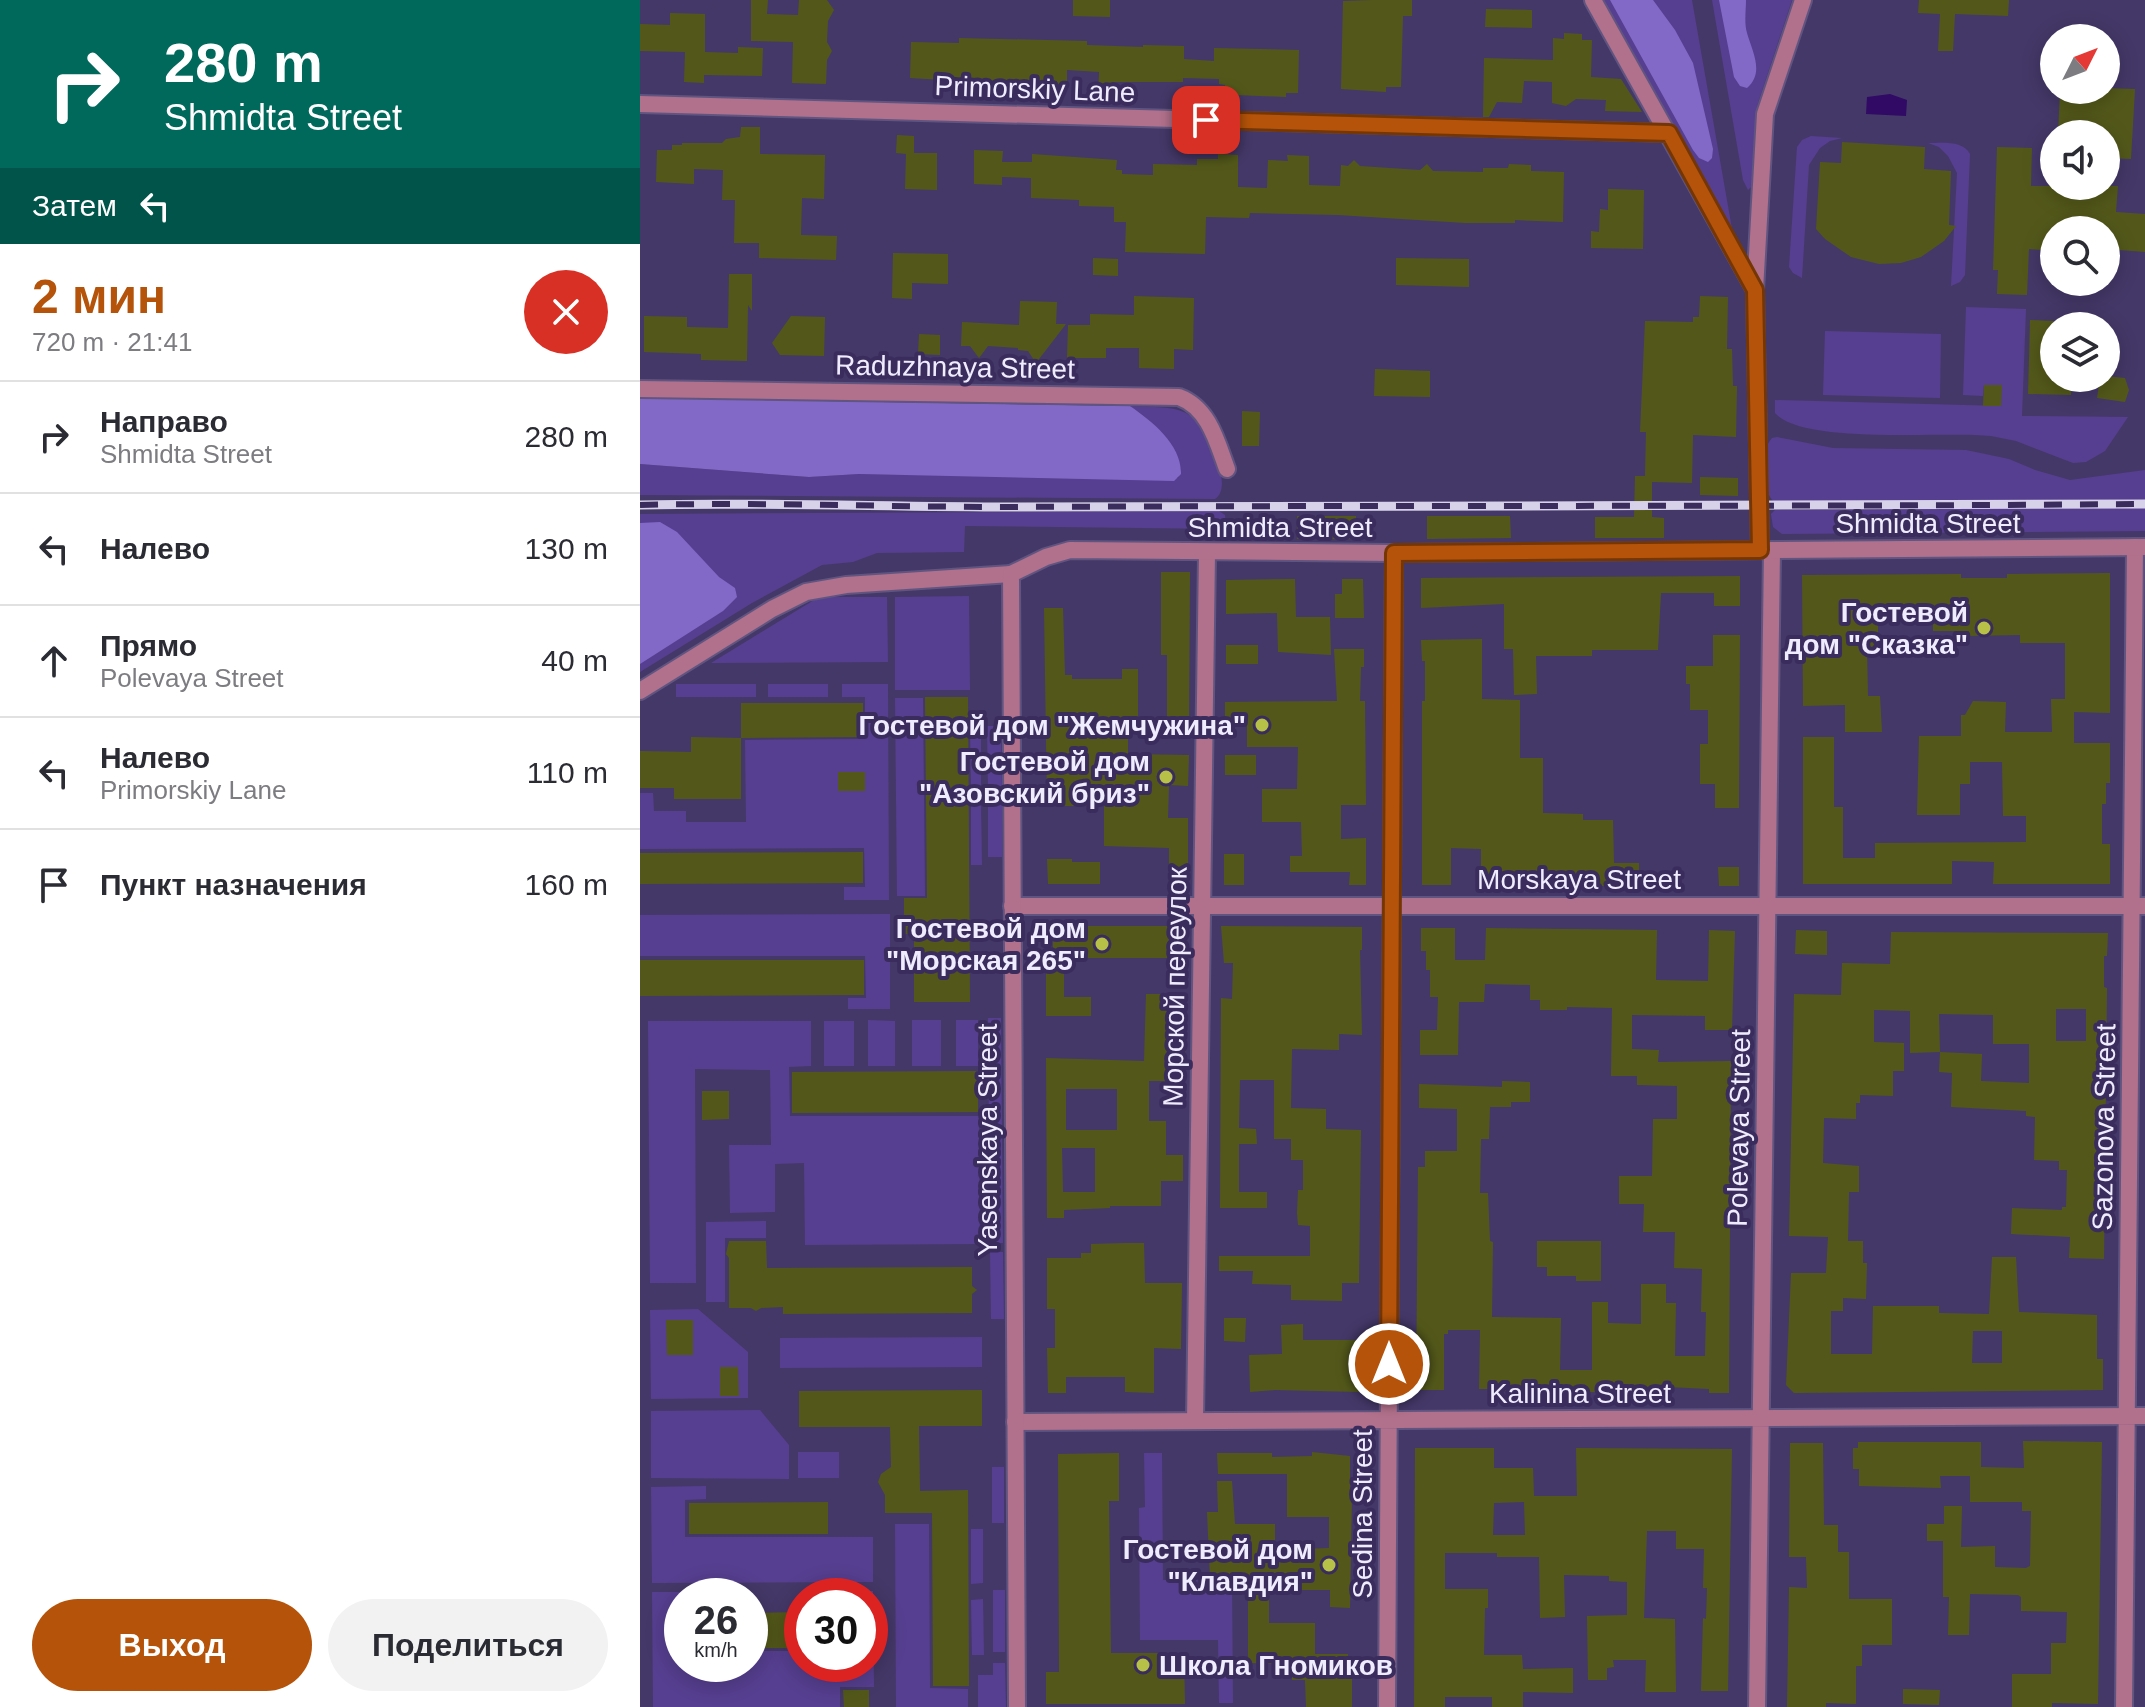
<!DOCTYPE html>
<html lang="ru">
<meta charset="utf-8">
<style>
body{margin:0;font-family:Helvetica,sans-serif;background:#f2f2f3;color:#2b2b33;height:100vh;display:flex;flex-direction:column;font-size:30px;white-space:nowrap}
*{box-sizing:border-box;margin:0}
p{font-size:26px;color:#7c7c81}
.icon{flex:none;width:44px;height:44px;fill:none;stroke:currentColor;stroke-width:2;stroke-linecap:round;stroke-linejoin:round}
.map{position:relative;flex:1;overflow:hidden}
.drawer{display:flex;flex-direction:column;background:#fff;width:640px}
.drawer>*{flex:none}
.banner{background:#00695c;color:#fff;overflow:hidden}
.needle{width:52px;rotate:48deg}
.controls{position:absolute;left:1400px;top:24px;display:grid;gap:16px}
.controls a{display:grid;place-items:center;width:80px;height:80px;border-radius:50%;background:#fff;box-shadow:0 4px 20px #0003;font-size:40px}
.speed{position:absolute;left:24px;top:1578px;display:flex;gap:16px;font-size:40px;font-weight:700;text-align:center}
.speed>*{display:grid;place-content:center;width:104px;height:104px;border-radius:50%;background:#fff;box-shadow:0 4px 20px #0003;line-height:1}
.speed small{font-size:20px;font-weight:400}
.speed .limit{border:12px solid #d22;background:#fff;color:#111}
.pin{position:absolute;display:grid;place-items:center;width:68px;height:68px;color:#fff;margin:-34px;border-radius:16px;box-shadow:0 4px 12px #0006}
.me{position:absolute;width:88px;margin:-44px;rotate:0deg;stroke-linejoin:round;filter:drop-shadow(0 0 6px #0008)}
.turn{display:flex;align-items:center;gap:28px;height:168px;padding:0 32px;font-size:36px}
.turn .icon{width:104px;height:104px;stroke-width:2.5}
.turn b{display:block;font-size:56px;line-height:68px}
.then{display:flex;align-items:center;height:76px;padding:0 32px;background:#0003;gap:16px;font-size:30px}
.round{display:grid;place-items:center;flex:none;width:84px;height:84px;border-radius:42px;background:#f2f2f3}
.headline{display:flex;align-items:center;justify-content:space-between;height:136px;padding:0 32px}
h1{font-size:48px;font-weight:800;line-height:60px;color:#b45309}
.button{display:flex;gap:16px;margin-top:auto;padding:16px 32px}
.button a{flex:1;height:92px;border-radius:48px;background:#b45309;color:#fff;font-size:32px;font-weight:800;line-height:92px;text-align:center}
.button a+a{background:#f2f2f3;color:#2b2b33}
ul{padding:0;list-style:none}
li{display:flex;align-items:center;gap:24px;height:112px;padding:0 32px;border-top:2px solid #e1e1e2}
li div{flex:1}
li b{display:block;font-size:30px}
li em{font-style:normal}
main{display:flex;flex:1;min-height:0}
.map>svg:first-child{display:block}
.green{fill:#563f90}
.forest{fill:#8269c7}
.water{fill:#300a64}
.building{fill:#53581a;fill-rule:evenodd}
.lines{fill:none;stroke-linecap:round;stroke-linejoin:round}
.pedestrian-casing{stroke:#605580;stroke-width:20}
.minor-casing{stroke:#605580;stroke-width:20}
.tertiary-casing{stroke:#605580;stroke-width:20}
.pedestrian{stroke:#b1708b;stroke-width:16}
.minor{stroke:#b1708b;stroke-width:16}
.tertiary{stroke:#b1708b;stroke-width:16}
.rail-casing{stroke:#d7d2e9;stroke-width:9}
.rail{stroke:#3a2d5d;stroke-width:6;stroke-dasharray:18;stroke-linecap:butt}
.route-casing{stroke:#753606;stroke-width:20}
.route{stroke:#b45309;stroke-width:14}
.poi-dot{fill:#b7c148;stroke:#3a2d5d;stroke-width:3}
.labels{text-anchor:middle;dominant-baseline:central;stroke-width:8;stroke-linejoin:round;paint-order:stroke}
.street-label{font-size:28px;fill:#f0ecff;stroke:#3a2d5d}
.poi-label{font-size:28px;font-weight:bold;fill:#f0ecff;stroke:#3a2d5d;text-anchor:end}
</style>
<main>
<section class="drawer">
<div class="banner">
<div class="turn"><svg class="icon" aria-label="right" viewBox="0 0 24 24"><path d="M7 20v-9h11M14 6l5 5-5 5"/></svg><div><b>280 m</b>Shmidta Street</div></div>
<div class="then">Затем<svg class="icon" aria-label="left" viewBox="0 0 24 24"><path d="M17 20v-9H6M10 6l-5 5 5 5"/></svg></div>
</div>
<div class="headline"><div><h1>2 мин</h1><p>720 m · 21:41</p></div><a class="round" style="background:#d93025;color:#fff"><svg class="icon" aria-label="close" viewBox="0 0 24 24"><path d="M6 6l12 12M18 6L6 18"/></svg></a></div>
<ul>
<li><svg class="icon" aria-label="right" viewBox="0 0 24 24"><path d="M7 20v-9h11M14 6l5 5-5 5"/></svg><div><b>Направо</b><p>Shmidta Street</p></div><em>280 m</em></li>
<li><svg class="icon" aria-label="left" viewBox="0 0 24 24"><path d="M17 20v-9H6M10 6l-5 5 5 5"/></svg><div><b>Налево</b></div><em>130 m</em></li>
<li><svg class="icon" aria-label="ahead" viewBox="0 0 24 24"><path d="M12 20V5M6 11l6-6 6 6"/></svg><div><b>Прямо</b><p>Polevaya Street</p></div><em>40 m</em></li>
<li><svg class="icon" aria-label="left" viewBox="0 0 24 24"><path d="M17 20v-9H6M10 6l-5 5 5 5"/></svg><div><b>Налево</b><p>Primorskiy Lane</p></div><em>110 m</em></li>
<li><svg class="icon" aria-label="arrive" viewBox="0 0 24 24"><path d="M6 21V4h12l-3 4 3 4H6"/></svg><div><b>Пункт назначения</b></div><em>160 m</em></li>
</ul>
<div class="button"><a>Выход</a><a>Поделиться</a></div>
</section>
<div class="map">
<svg width="1505" height="1707" viewBox="0 0 1505 1707">
<rect width="100%" height="100%" fill="#443868"/>
<!-- green -->
<path class="green" d="M963 0H1052L1092 229 1090 228Z
M1072 0H1152L1117 106 1113 185 1108 190 1103 180Z
M1171 136 1202 138 1190 141 1180 148 1169 165 1162 278 1153 273 1149 267 1157 147 1162 140Z
M1288 143C1302 143 1323 140 1330 154L1325 275 1320 282 1311 286 1317 173 1308 156 1299 147Z
M1326 307 1386 309 1382 416 1488 417 1465 451 1446 462 1433 463 1376 441 1351 436C1305 431 1163 445 1135 413V400L1361 406V385H1344L1343 396 1323 395Z
M1185 331 1301 334 1300 398 1183 395Z
M490 406C507 408 530 405 546 413 564 422 596 486 575 499L0 495V464L169 477 219 474 538 478 541 469C533 441 514 422 490 406Z
M1137 437 1193 448 1326 450 1369 459 1395 470 1430 480 1505 470V500L1135 503C1120 490 1119 452 1132 438Z
M1505 508V531L1142 534 1133 527 1131 514 1135 510Z
M579 511 585 515 586 529 325 526 324 552 237 553 213 562 182 565 112 603 0 672V514Z
M329 596 330 690H255V597Z
M179 597H247L248 662 71 663Z
M36 684H116V697H36Z
M128 684H188V697H128Z
M202 684H248L249 900H204V887H225L224 848 0 849V793H13L14 811H46V822H106L105 740 225 739V697H202Z
M255 698H283L285 896H257Z
M330 726H341V791H331Z
M347 726H361L362 791H348Z
M331 803H341L342 865H331Z
M348 803H362V857H348Z
M250 914V1009H208V998H226L225 956H0V915Z
M348 1018H361L363 1243H350Z
M228 1020 255 1021V1066H228Z
M272 1020H301V1066H272Z
M316 1020H338V1066H316Z
M8 1021H171V1066L149 1067 150 1116H339L340 1244 165 1245 164 1163 135 1164V1212L90 1213 89 1145H131L130 1070 55 1069 56 1283H10Z
M184 1021H214V1066H184Z
M126 1221V1238H85V1302H66V1222Z
M350 1252H363L364 1319H351Z
M58 1309 108 1352V1398L11 1399 10 1310Z
M342 1337V1367L140 1368V1338Z
M120 1410 149 1445V1479L11 1478V1411Z
M158 1452H199V1478H158Z
M504 1453H522L523 1580H592L593 1703H579L578 1640H500L499 1508 505 1507Z
M352 1467H364V1523H352Z
M66 1486V1499L45 1500V1537H233V1582L12 1583 11 1487Z
M255 1524H289L290 1688 328 1689V1707H256Z
M331 1529H343V1583L331 1584Z
M353 1590H365V1652H353Z
M203 1591H233L234 1687H200V1707H13L12 1592H52V1596H42V1607H30V1651H42V1664H110V1651H162V1664H230V1596H203Z
M343 1599 344 1655H332L331 1600Z
M353 1663H365L366 1707H338V1675H353Z"/>
<!-- forest -->
<path class="forest" d="M970 0H1013L1035 30 1053 63 1073 149 1072 158 1068 162 1059 158 1053 150Z
M1079 0H1106C1106 11 1104 23 1107 33 1112 51 1125 73 1107 88L1100 86 1094 77Z
M0 398 490 406C512 421 542 445 541 474L534 481 219 474 169 477 0 464Z
M20 522 37 532 79 577 95 588 97 597 83 611 0 664V523Z"/>
<!-- water -->
<path class="water" d="M1250 94 1267 100 1266 116 1226 114 1227 97Z"/>
<!-- building -->
<path class="building" d="M111 0H128L127 14 158 15 159 0H187L194 10 188 21 187 42 192 51 187 60 186 84 152 83 153 42 111 41Z
M433 0H470V17L433 16Z
M732 0H772V16H763L761 87H746V92L701 89 703 1Z
M1279 0H1369L1368 16 1315 14 1313 51H1298L1300 14 1278 13Z
M846 9 892 10V28L845 27Z
M30 13 65 14V52L98 53V47L123 48 122 76 64 75V83L44 82 45 52 0 51V24L30 25Z
M924 33 942 34V40H952L951 77 981 79 1002 112 965 111 966 100 936 99 926 106 912 103V82L884 81 882 103 857 102 849 117H843L844 58 913 60V38L924 39Z
M319 38 447 41V45L503 47V45L544 46V59L574 61V48L659 50 658 93H646V97L595 95V90H585V85L579 84V79L543 78V82H472L458 97 459 72 427 70V91H410V87L368 86V92H335L336 82 270 78 271 42 319 43Z
M1466 88 1495 89 1491 159 1466 158V134H1418L1420 90H1466Z
M101 127H120V154L185 155 184 199 162 198 161 235 197 236 196 260 119 258V243H94L95 200H82L83 170 54 169V184L16 182 17 150H32V145H42V143H82L86 139 100 137Z
M257 135 274 136V153H297V190L265 189 266 154 256 153Z
M1202 142 1285 147 1284 169 1311 171 1309 225 1316 226 1304 241 1281 257 1261 263 1239 264 1211 257 1185 239 1176 229 1180 162 1201 163Z
M1357 147 1392 148 1391 186H1478L1476 212 1505 214V252L1466 249V230H1414V251L1389 249 1387 295 1357 294 1358 270H1353Z
M334 150 363 151 362 162H392V154L477 160 476 170H482V174L513 175V164L557 165V159H578V154L598 155V187L627 188 628 160 648 161 647 155 669 156V185L700 186 701 165 708 166 714 160 720 166 780 170 787 164 793 171 843 172V168H868L869 164 891 165V171L924 172 923 222 875 220V223H825L698 215 610 213 609 218 566 217 565 254 485 252 486 222H474V207L439 206V200L391 198V178L362 177V185L334 184Z
M968 189 1004 190 1003 249 951 248V231L959 232 960 209 968 210Z
M253 253 308 254V284L272 283V299L252 298Z
M453 258 478 259V276L453 275Z
M756 258 829 259V287L756 285Z
M89 274H112V311L108 305 107 361 61 360V354L4 352V316L47 317V327L88 328Z
M494 296 554 298 553 350 534 349V369L499 368V348H466V358H427L428 325H450V314L494 315Z
M1060 296 1088 297 1087 349H1092L1093 386H1097L1096 437 1053 435 1052 483 1012 482V517L1024 518V538H955V517H994L995 476H1005L1006 432H1000L1005 321 1053 322V317H1059Z
M380 301 417 302 416 324H426L396 363 388 351 378 350V348L348 346 339 358 330 346H321L322 322 379 325Z
M151 316 185 317 184 356 140 355 132 343Z
M1390 320 1414 321V378H1432L1431 395 1388 394Z
M279 334 300 335V355L278 354Z
M735 369 790 371V397L734 396Z
M1466 376 1485 378 1489 390 1485 402 1457 398 1460 378Z
M1344 385H1362L1361 406H1343Z
M602 411 620 412 619 446H602Z
M1060 477 1098 478V496L1060 495Z
M657 516H716V539H657Z
M787 516H870L871 538 787 539Z
M521 572H550L549 726H527V655H521Z
M1470 573V713L1434 712V743H1470V783H1466V804H1462V844H1470V884H1353L1354 862 1312 861V884H1163V737H1194V807H1203V858H1235V843L1386 842V816H1363L1362 762H1330V784H1320V815H1277L1279 736H1321V715H1325L1333 701 1366 702 1365 732H1412L1411 699H1425V643H1380V635L1329 636V631H1293V618L1251 619V622H1238V648H1227L1228 696H1240L1242 732H1205V705L1163 706 1162 575 1321 574V578H1367V574Z
M1100 576V606H1074V593H1021L1018 650H952V656H896L897 694 874 695 873 649H864V604L781 608V578Z
M655 579 656 617H690L691 655 638 652 637 613 586 614V580Z
M702 579H723L724 618H695V594H702Z
M404 608H423L425 675H432V679H482V669H498V726H488V754L549 755 548 786 529 785 528 818H548V885L529 884V848L464 846V806H407Z
M1073 635H1100L1099 808H1075V784H1060V744H1068V710H1050V684H1046V666H1073Z
M842 639V699L880 700V758H903V813L943 814V820H973L974 863H999V886H905V874H860V885H841V849L811 848V885H782V701H785V661H782L781 640Z
M586 645H618V664H586Z
M694 649H724V667H721L720 701H725L726 805H701V839L726 838V885H709L710 872H650V856H662L661 822H622V789H657L658 747H607V726H585V702L697 701Z
M285 697H328L330 1002H274V934H264V898H287Z
M101 703H223V737L101 738V799H34V788H0V751L51 752V737L101 738Z
M585 755H616V775H585Z
M198 772H225V791H198Z
M223 852V883L0 884V853Z
M584 854H604V885H584Z
M407 859H432V862H460V884H408Z
M1078 867H1099V886H1079Z
M441 926H547L546 958H424V997H451V1016H406V954H413V932H441Z
M581 926 722 927V950H720L722 1035 699 1034V1050L652 1049 651 1108 686 1109V1129L721 1130 719 1283H702V1301L651 1300V1285L612 1284 613 1271H579V1256H670V1226L658 1225 657 1213 658 1190H663V1160H651V1139H634V1080H600L599 1128 616 1129 617 1144H599V1192H627V1208H580L581 998 592 999 593 963H584Z
M781 928H815V960H845L846 928 1017 930 1016 980 1068 981 1069 930 1095 931 1092 1030H1065V1016L992 1015V1049L1019 1050 1018 1062 1091 1061 1089 1393H1069V1389L1028 1387V1393L865 1391V1389H839L840 1330H808V1334H804V1390H776L778 1167H785V1151H817V1109L779 1108V1084L862 1087V1081L890 1082V1102H871V1107H850L849 1139H841L840 1193H848L850 1241 853 1242 852 1317 921 1318 920 1370H952V1302H968V1323L1001 1324V1284H1026V1303H1036L1035 1356H1065L1066 1312H1061L1062 1269 1034 1268 1035 1232H1003L1004 1204H979V1176H1012L1013 1119H1037V1086L997 1085V1076H971L972 1008 927 1007V1010H900V1000H890V985L845 984 844 1002H819L818 1055H780V1030H797L798 997H790V970H786V951H781Z
M1156 930 1187 931V955L1155 954Z
M1251 932 1468 933 1467 956H1464V987L1467 988 1464 1259 1429 1258 1430 1237 1371 1234 1372 1208 1422 1210V1207H1426L1427 1170H1419V1161L1394 1160 1395 1117 1386 1116V1111L1311 1107 1312 1073 1299 1072 1300 1052 1342 1054 1341 1081 1389 1083V1044H1353V1015L1299 1014 1300 1052 1270 1053V1011L1234 1010V1042L1264 1043V1071H1253V1096L1220 1095V1103H1216V1119L1184 1118 1183 1163 1219 1166V1192H1209L1208 1241H1223V1263H1227L1226 1299 1203 1298V1311H1191V1354H1232L1233 1306H1299V1313L1349 1314 1352 1257H1376L1379 1312 1457 1315V1359H1463V1390L1154 1393 1146 1385 1151 1273H1186L1188 1237 1149 1236 1154 994 1201 995 1202 963 1250 964ZM1416 1009H1446V1041H1416ZM1333 1331H1362V1363H1332Z
M0 960H224V995L0 996Z
M506 994H546L545 1081H509V1121H526V1155H543V1181H521V1206H470V1208L424 1210V1218H407L406 1058 504 1061ZM426 1089H477V1130H426ZM422 1148H455V1192H423Z
M338 1071V1112L152 1113V1072Z
M62 1091H89V1119L62 1120Z
M89 1241H126L127 1268 332 1267V1286L337 1290 332 1294V1313L143 1314V1307L121 1308 116 1311 111 1308H89V1258L86 1254Z
M897 1241H961V1281H936V1276H907V1267H897Z
M485 1243H504L505 1283H542L541 1349 514 1348V1393L485 1392V1377H426V1393H408L407 1348H415V1309H407V1258H441V1253H451V1244Z
M584 1318H606L605 1342 584 1341Z
M26 1320H53V1355H27Z
M663 1324V1340H719V1392L635 1390 610 1392 609 1355 642 1354 641 1325Z
M80 1367H98L99 1396H80Z
M342 1390V1426H279L280 1491 328 1490 329 1686H293L292 1513H245V1495L238 1482 241 1474 251 1467 250 1427H159V1391Z
M1383 1441 1462 1442 1458 1704 1412 1703V1707H1372V1674H1411V1643H1426L1427 1612 1381 1611V1597L1378 1595 1330 1594 1329 1635H1308L1309 1597H1303V1541H1287V1524H1304V1506H1322L1321 1547 1355 1546V1567L1386 1568 1390 1566 1391 1511H1382V1502H1330V1476H1300L1301 1488 1219 1486V1469H1213V1448H1218V1442H1341V1467L1384 1468Z
M1150 1443H1183L1184 1525H1198V1552H1209V1599H1252V1645H1222V1666H1216V1704L1186 1703V1707H1147L1149 1587 1167 1588 1166 1557H1149Z
M775 1448H854V1468H893L894 1496H937L936 1448 1092 1449 1088 1691H1061L1063 1618 1066 1619 1067 1588H1063L1064 1549H1036V1531H1007L1004 1618 1035 1619 1036 1692H1005L1006 1660H973L974 1667 967 1668V1680H948L947 1616 987 1615V1582L969 1581V1576L924 1575 925 1617 900 1618 899 1557H857V1553H805V1589H848V1608H845L844 1655H882L883 1669 933 1668V1693L883 1692V1707H852V1697H805V1707H774ZM884 1502 885 1535H853L854 1503Z
M672 1452 710 1456V1492H712L710 1608 690 1607V1590H629V1623H675V1654H708V1672H712V1707H666L665 1680H652V1664L608 1663V1578H570L567 1512H578L577 1481H592L595 1524H635V1550L689 1548V1517H647V1474H578L577 1453H632V1457L672 1456Z
M479 1453V1501H469L471 1653H544L545 1704H406V1672H419L418 1454Z
M188 1502V1534H49V1503Z
M162 1612V1648H110V1613Z
M1263 1689 1300 1690 1299 1705 1263 1704Z
M203 1690H229V1707H204Z"/>
<g class="lines">
<defs>
<path id="pedestrian" d="M1115 290 1125 114 1163 0"/>
<path id="minor" d="M953 0 1115 290 1120 550
M0 104 1029 133
M0 389 539 397C569 408 577 442 587 469
M0 691 132 609 166 592 206 585 371 574
M372 906H1505
M555 1421 567 553
M375 1422 1505 1416
M747 1707 754 553
M1117 1707 1132 550
M1484 1707 1495 547"/>
<path id="tertiary" d="M377 1707 371 574 406 557 430 550 754 553 1505 547"/>
</defs>
<!-- pedestrian casing -->
<use href="#pedestrian" class="pedestrian-casing"/>
<!-- minor casing -->
<use href="#minor" class="minor-casing"/>
<!-- tertiary casing -->
<use href="#tertiary" class="tertiary-casing"/>
<!-- pedestrian -->
<use href="#pedestrian" class="pedestrian"/>
<!-- minor -->
<use href="#minor" class="minor"/>
<!-- tertiary -->
<use href="#tertiary" class="tertiary"/>
<defs>
<path id="rail" d="M0 505C124 502 247 507 371 507 749 505 1127 507 1505 504"/>
</defs>
<!-- rail casing -->
<use href="#rail" class="rail-casing"/>
<!-- rail -->
<use href="#rail" class="rail"/>
</g>
<g class="lines">
<defs>
<path id="route" d="M566 120 1029 133 1115 290 1120 550 754 553 749 1364"/>
</defs>
<!-- route casing -->
<use href="#route" class="route-casing"/>
<!-- route -->
<use href="#route" class="route"/>
</g>
<!-- markers -->
<g class="poi-dot">
<circle cx="1344" cy="628" r="8"/>
<circle cx="622" cy="725" r="8"/>
<circle cx="526" cy="777" r="8"/>
<circle cx="462" cy="944" r="8"/>
<circle cx="689" cy="1565" r="8"/>
<circle cx="503" cy="1665" r="8"/>
</g>
<g class="labels">
<!-- street labels -->
<g class="street-label">
<text transform="translate(395 89) rotate(2)">Primorskiy Lane</text>
<text transform="translate(315 367) rotate(1)">Raduzhnaya Street</text>
<text x="1288" y="523">Shmidta Street</text>
<text x="640" y="527">Shmidta Street</text>
<text x="939" y="879">Morskaya Street</text>
<text transform="translate(535 987) rotate(-89)">Морской переулок</text>
<text transform="translate(1464 1127) rotate(-89)">Sazonova Street</text>
<text transform="translate(1099 1128) rotate(-89)">Polevaya Street</text>
<text transform="translate(347 1140) rotate(-90)">Yasenskaya Street</text>
<text x="940" y="1393">Kalinina Street</text>
<text transform="translate(722 1514) rotate(-90)">Sedina Street</text>
</g>
<!-- poi labels -->
<g class="poi-label">
<text x="1328" y="612">Гостевой<tspan x="1328" dy="32">дом "Сказка"</tspan></text>
<text x="606" y="725">Гостевой дом "Жемчужина"</text>
<text x="510" y="761">Гостевой дом<tspan x="510" dy="32">"Азовский бриз"</tspan></text>
<text x="446" y="928">Гостевой дом<tspan x="446" dy="32">"Морская 265"</tspan></text>
<text x="673" y="1549">Гостевой дом<tspan x="673" dy="32">"Клавдия"</tspan></text>
<text x="519" y="1665" text-anchor="start">Школа Гномиков</text>
</g>
</g>
</svg>
<div class="controls">
<a><svg class="needle" viewBox="-14 -14 28 28"><path d="M0-13l5 13h-10z" fill="#e53935"/><path d="M0 13l5-13h-10z" fill="#7c7c81"/></svg></a>
<a><svg class="icon" aria-label="sound" viewBox="0 0 24 24"><path d="M4 9h4l5-4v14l-5-4H4zM17 9q2 3 0 6"/></svg></a>
<a><svg class="icon" aria-label="search" viewBox="0 0 24 24"><circle cx="10" cy="10" r="6"/><path d="M15 15l6 6"/></svg></a>
<a><svg class="icon" aria-label="layers" viewBox="0 0 24 24"><path d="M12 4l9 5-9 5-9-5zM3 14l9 5 9-5"/></svg></a>
</div>
<div class="speed"><div>26<small>km/h</small></div><div class="limit">30</div></div>
<div class="pin" style="left:566px;top:120px;background:#d93025"><svg class="icon" aria-label="arrive" viewBox="0 0 24 24"><path d="M6 21V4h12l-3 4 3 4H6"/></svg></div>
<svg class="me" style="left:749px;top:1364px" viewBox="-20 -20 40 40"><circle r="17" fill="#b45309" stroke="#fff" stroke-width="3"/><path d="M0-11L8 9 0 5-8 9z" fill="#fff"/></svg>
</div>
</main>
